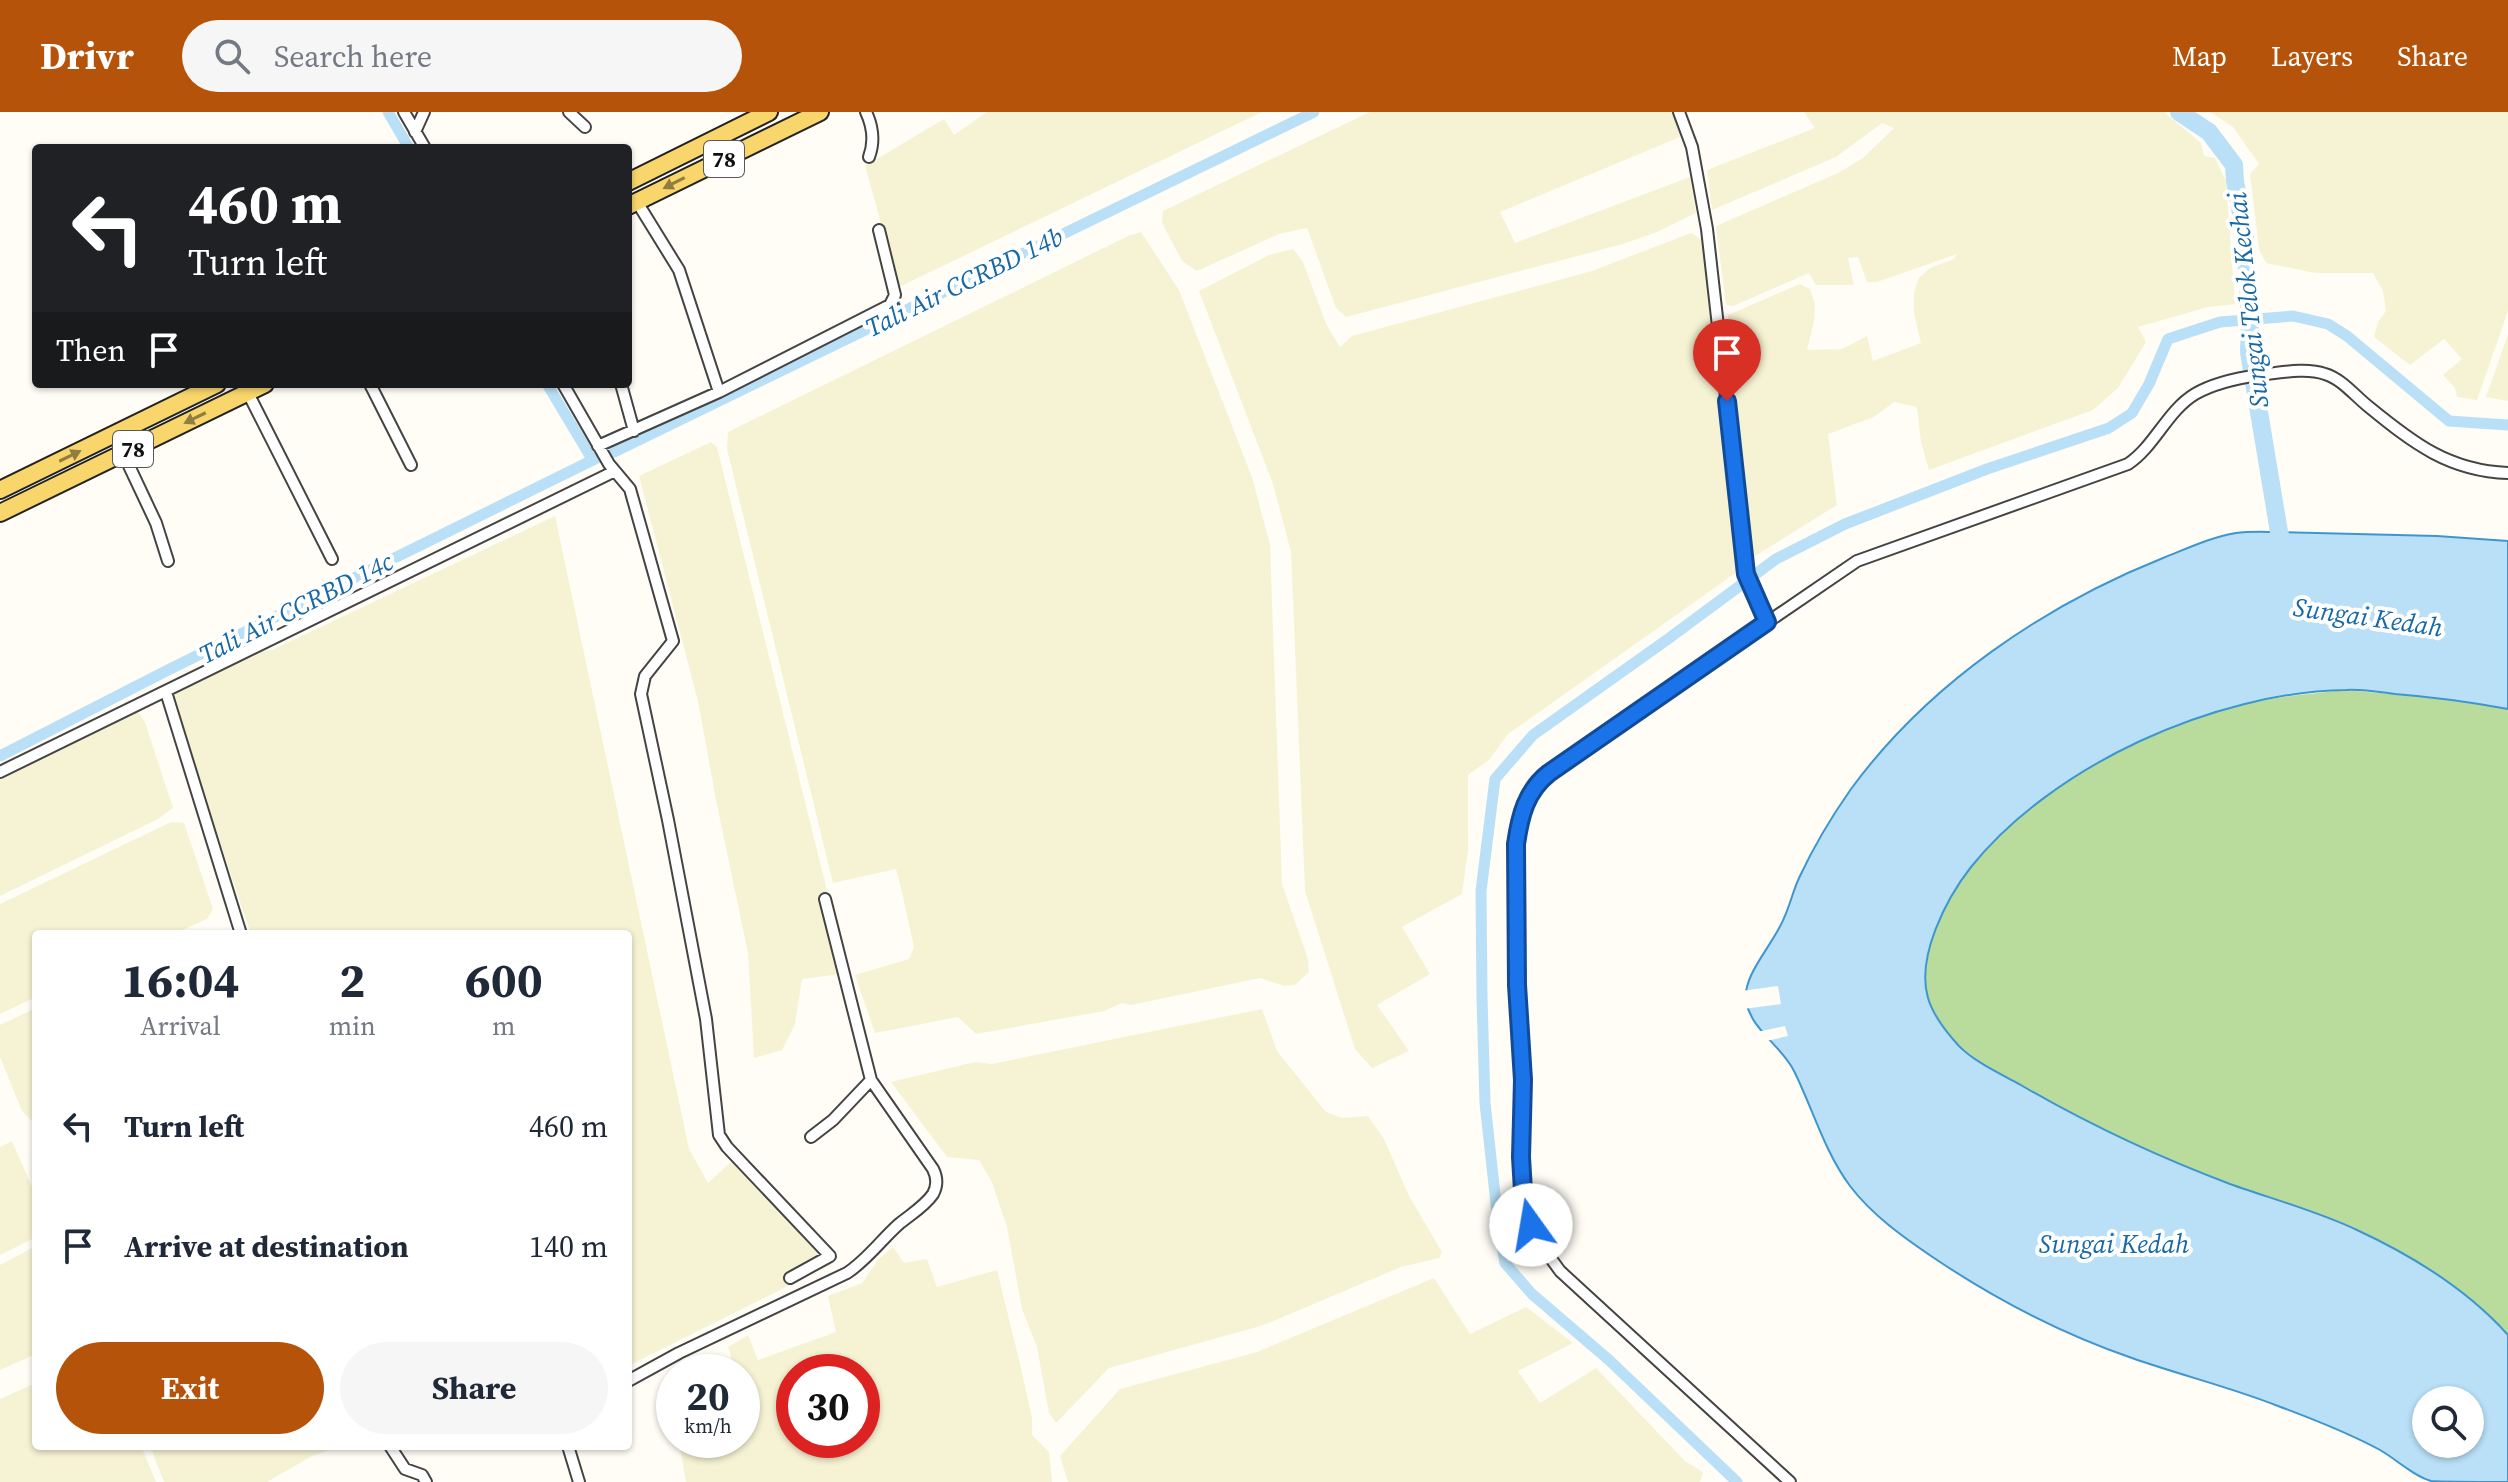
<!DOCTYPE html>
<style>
body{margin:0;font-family:"Source Serif 4",serif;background:#f6f6f7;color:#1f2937;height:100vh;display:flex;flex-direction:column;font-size:30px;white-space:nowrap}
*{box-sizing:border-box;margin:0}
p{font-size:26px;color:#747a83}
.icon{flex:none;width:44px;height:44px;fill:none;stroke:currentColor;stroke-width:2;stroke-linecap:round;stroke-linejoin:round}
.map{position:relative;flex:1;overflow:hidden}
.sheet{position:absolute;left:32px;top:818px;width:600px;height:520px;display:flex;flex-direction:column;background:#fff;border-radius:8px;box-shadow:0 2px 6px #0004}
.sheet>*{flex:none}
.banner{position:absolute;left:32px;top:32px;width:600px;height:244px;border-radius:8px;box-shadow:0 2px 6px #0004;background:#202124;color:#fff;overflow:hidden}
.tools{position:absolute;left:2412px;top:1274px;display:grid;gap:16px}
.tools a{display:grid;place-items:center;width:72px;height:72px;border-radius:50%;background:#fff;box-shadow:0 2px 6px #0004;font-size:40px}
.speed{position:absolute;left:656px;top:1242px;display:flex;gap:16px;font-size:40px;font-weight:700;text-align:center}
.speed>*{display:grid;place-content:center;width:104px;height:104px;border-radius:50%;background:#fff;box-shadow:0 2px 6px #0004;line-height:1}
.speed small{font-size:20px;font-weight:400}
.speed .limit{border:12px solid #d22;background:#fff;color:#111}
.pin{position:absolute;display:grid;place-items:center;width:68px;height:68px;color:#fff;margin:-82px -34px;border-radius:50% 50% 50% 0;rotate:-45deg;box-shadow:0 0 8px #0007}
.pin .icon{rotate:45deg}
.me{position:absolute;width:88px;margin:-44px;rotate:347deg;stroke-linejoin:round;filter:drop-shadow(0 0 6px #0008)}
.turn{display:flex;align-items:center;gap:28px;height:168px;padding:0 24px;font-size:36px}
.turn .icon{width:104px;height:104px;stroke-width:2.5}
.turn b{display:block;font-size:56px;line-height:68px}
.then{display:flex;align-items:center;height:76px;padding:0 24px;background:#0003;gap:16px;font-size:30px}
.eta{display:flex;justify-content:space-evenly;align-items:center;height:136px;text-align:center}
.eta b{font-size:48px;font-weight:700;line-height:56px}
.cta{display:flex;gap:16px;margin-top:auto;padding:16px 24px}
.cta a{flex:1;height:92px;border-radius:48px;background:#b45309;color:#fff;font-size:32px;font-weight:700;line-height:92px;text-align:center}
.cta a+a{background:#f6f6f7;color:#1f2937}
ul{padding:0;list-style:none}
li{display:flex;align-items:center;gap:24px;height:120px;padding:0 24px}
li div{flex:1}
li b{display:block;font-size:30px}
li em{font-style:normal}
header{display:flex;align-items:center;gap:48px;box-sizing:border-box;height:112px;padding:0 40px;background:#b45309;color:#fff}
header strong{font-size:38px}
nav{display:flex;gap:44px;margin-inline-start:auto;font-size:28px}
.search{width:560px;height:72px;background:#f6f6f7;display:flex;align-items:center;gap:20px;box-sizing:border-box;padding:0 28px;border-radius:44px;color:#747a83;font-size:30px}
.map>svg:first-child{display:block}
.farmland{fill:#f6f3d4;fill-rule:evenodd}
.forest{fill:#b9dc9c}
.water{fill:#b9e0f7;stroke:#3f96cf;stroke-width:2;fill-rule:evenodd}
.pier{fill:#fffdf5}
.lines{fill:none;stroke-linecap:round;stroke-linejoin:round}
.canal{stroke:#b9e0f7;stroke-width:11}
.river{stroke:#b9e0f7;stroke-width:18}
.street-casing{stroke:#444;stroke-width:14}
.primary-casing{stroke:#222;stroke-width:20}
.street{stroke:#fff;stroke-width:10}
.primary{stroke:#f9d66b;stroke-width:16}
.oneway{fill:#917d42}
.route-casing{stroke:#114b97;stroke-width:20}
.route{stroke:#1a73e8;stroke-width:14}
.labels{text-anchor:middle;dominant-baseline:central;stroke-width:8;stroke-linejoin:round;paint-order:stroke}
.shield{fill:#fff;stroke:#585858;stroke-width:2}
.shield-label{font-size:22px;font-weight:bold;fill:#111}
.water-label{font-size:26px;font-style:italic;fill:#1768a6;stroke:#fff}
</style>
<header>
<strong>Drivr</strong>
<div class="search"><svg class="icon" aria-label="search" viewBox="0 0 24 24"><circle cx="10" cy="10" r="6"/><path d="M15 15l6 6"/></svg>Search here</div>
<nav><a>Map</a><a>Layers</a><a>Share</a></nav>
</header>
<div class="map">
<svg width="2508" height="1370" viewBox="0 0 2508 1370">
<rect width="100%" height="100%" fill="#fffdf5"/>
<!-- farmland -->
<path class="farmland" d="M987 0H1262L899 175 865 54 944 7 954 23Z
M1370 0H1672L1680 25 1500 100 1515 131 1690 65 1696 101 1657 120 1623 132 1346 205 1336 196 1307 116 1279 122 1197 159 1182 149 1162 111 1163 99Z
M1804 0H2164L2201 31 2204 44 2215 46 2226 69 2235 192 2208 195 2138 215 2146 230 2118 276 2093 298 1929 358 1921 330 1917 295 1894 290 1874 305 1828 322 1837 393 1752 446 1728 203 1800 172 1810 177 1815 192 1814 210 1807 238 1842 237 1867 224 1873 249 1921 231 1914 202V181L1918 167 1930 156 1954 147 1957 142 1877 170H1867L1858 145 1848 146 1854 173H1816L1809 161 1733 194 1726 193 1716 114 1838 61 1863 46 1894 16 1882 11 1836 45 1712 98 1707 58 1815 16Z
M2210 0H2508V199L2477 288 2457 285 2455 276 2443 263 2462 247 2444 227 2410 253 2374 225 2378 210 2386 199 2383 179 2373 161H2315L2266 151 2259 137 2250 62 2259 52 2233 15Z
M1141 120 1179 178 1252 365 1270 433 1282 772 1308 847 1309 860 1295 873 1284 874 1260 866 1131 893 1122 891 1104 899 976 922 958 905 875 921 855 863 909 847 914 835 903 785 896 757 833 771 727 337 728 320 1128 124Z
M1691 121 1703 128 1737 460 1508 622 1489 648 1468 663V738L1462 782 1402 815 1430 862 1377 893 1409 939 1372 956 1355 937 1305 779 1291 440 1273 372 1199 179 1269 143 1293 137 1303 150 1327 214 1340 235 1352 224 1592 159Z
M2508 222V289L2486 285Z
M711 330 717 335 845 851 841 862 802 867 795 912 782 938 754 946 748 841 716 688 698 589 639 364Z
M555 404 689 1037 708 1071 733 1048 832 1152 628 1254V822H251L175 597 172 580 248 541 272 538Z
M136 597 145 610 173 696 158 707 0 784V663Z
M171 710 184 711 213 797 207 807 173 822H36V885L0 902V792Z
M36 896V1006L31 1008 22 999 0 945V913Z
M1262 897 1277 939 1326 1000 1342 1006 1368 1004 1384 1027 1409 1084 1442 1140 1439 1146 1401 1155 1264 1213 1109 1256 1056 1311 1049 1301 1037 1235 1022 1197 1007 1115 991 1068 979 1048 947 1045 891 970 975 950 992 952Z
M12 1029 36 1084V1125L0 1143V1035Z
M36 1134V1242L0 1258V1153Z
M893 1135 904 1151 927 1147 937 1175 997 1158 1021 1256 1032 1306V1323L1049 1340 1052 1370H686L679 1329 742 1328V1260H736L728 1235 748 1223 758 1248 836 1220 828 1184 862 1171 879 1147ZM794 1260H862V1328H794Z
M1434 1166 1470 1222 1526 1195 1573 1231 1518 1259 1540 1291 1596 1256 1685 1349 1703 1360 1700 1370H1068L1060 1344 1120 1277 1257 1240Z
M36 1271V1334H141L156 1370H0V1287Z
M150 1334H360L357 1337 336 1336 312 1344 267 1370H164Z"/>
<!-- forest -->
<path class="forest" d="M2346 578 2460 588 2508 597V1223L2498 1212C2452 1178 2407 1139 2354 1116 2312 1098 2267 1087 2225 1070 2158 1043 2091 1014 2028 978 1990 956 1945 934 1929 889 1912 843 1956 770 1986 738 2050 668 2144 617 2236 594 2272 585 2309 582 2346 578Z"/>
<!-- water -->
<path class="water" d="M2279 420 2437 424 2508 429V597C2470 590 2434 585 2395 582 2379 580 2362 577 2346 578 2215 580 2053 653 1971 755 1946 787 1916 845 1928 886 1933 903 1947 921 1959 934 1975 950 1999 961 2019 972 2086 1011 2158 1045 2230 1072 2272 1087 2317 1099 2357 1118 2413 1144 2467 1177 2508 1223V1370C2490 1370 2446 1370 2431 1369 2413 1364 2396 1347 2380 1338 2347 1320 2313 1307 2278 1294 2230 1275 2180 1263 2132 1246 2062 1222 1995 1187 1934 1146 1903 1125 1872 1103 1850 1074 1824 1039 1813 997 1794 959 1781 933 1751 918 1746 889 1742 863 1774 832 1784 806 1790 793 1793 779 1799 766 1813 736 1832 704 1851 677 1928 572 2043 494 2163 446 2186 437 2211 425 2236 421 2250 419 2265 420 2279 420ZM2426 1288H2470V1332H2426Z"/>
<!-- pier -->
<path class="pier" d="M1778 874 1781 892 1743 897 1741 879Z
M1785 914 1788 924 1771 928 1766 929 1757 920Z"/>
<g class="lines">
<!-- canal -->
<path class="canal" d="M388 0 409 36
M547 272 592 347
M614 340 1314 0
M0 644 170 557 599 345
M1737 1370 1609 1248 1532 1182 1505 1151 1498 1110 1485 991 1482 885 1481 779 1495 667 1533 623 1668 527 1776 447 1845 412 1987 357 2109 316 2132 301 2149 272 2168 227 2220 210 2293 204 2328 212 2347 224 2449 309 2508 313"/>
<!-- river -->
<path class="river" d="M2179 0 2209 20 2234 53 2235 69 2245 124 2250 208 2249 240 2279 420 2287 443"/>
<defs>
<path id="street" d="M404 0 425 36
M569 0 585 15
M866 0C873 15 875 29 869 45
M1679 0 1692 35 1707 117 1746 462 1767 510
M415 20 424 0
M637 90 679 158 719 280
M370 272 411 353
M563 272 609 352 630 377 673 529 645 564 641 582 668 708 706 907 719 1023 727 1035 830 1144 790 1166
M621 272 634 319
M248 281 332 447
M598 334 719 280 890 193 895 183 879 118
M123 341 156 411 168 449
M166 580 241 822
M0 660 615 359
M811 1025 833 1008 871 968
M628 1269 679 1241 847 1161C867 1148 881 1128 899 1112 910 1103 925 1094 933 1082 938 1073 937 1065 933 1057L871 968 825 787
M390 1334 405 1357 422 1363 426 1370
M568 1334 579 1370
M1790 1370 1560 1159 1539 1130 1526 1099 1521 1045 1523 968 1517 873 1516 732 1526 688 1540 668 1567 647 1857 449 2128 352C2155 334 2167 299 2195 282 2214 271 2238 266 2259 263 2279 261 2306 255 2325 262 2342 267 2355 284 2369 295 2413 331 2449 359 2508 361"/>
<path id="primary" d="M628 70 769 0
M628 94 820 0
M0 378 217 272
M0 401 265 272"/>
</defs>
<!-- street casing -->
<use href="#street" class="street-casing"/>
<!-- primary casing -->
<use href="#primary" class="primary-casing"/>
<!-- street -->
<use href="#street" class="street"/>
<!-- primary -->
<use href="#primary" class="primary"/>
</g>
<!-- one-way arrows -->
<defs><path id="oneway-solid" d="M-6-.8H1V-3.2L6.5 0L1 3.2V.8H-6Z" transform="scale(2)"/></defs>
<g class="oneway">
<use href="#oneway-solid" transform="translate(674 71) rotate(153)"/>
<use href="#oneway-solid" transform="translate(195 306) rotate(154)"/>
<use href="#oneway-solid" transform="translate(70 344) rotate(-26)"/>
</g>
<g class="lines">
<defs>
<path id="route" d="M1531 1113 1523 1079 1521 1045 1523 968 1517 873 1516 732C1520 704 1526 679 1549 661L1767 510 1746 462 1727 289"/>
</defs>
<!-- route casing -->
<use href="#route" class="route-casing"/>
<!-- route -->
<use href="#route" class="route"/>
</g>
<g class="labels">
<!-- shield labels -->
<g class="shield">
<rect x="704" y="29" width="40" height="36" rx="6"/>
<rect x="113" y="319" width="40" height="36" rx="6"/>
</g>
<g class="shield-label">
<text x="724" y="47">78</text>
<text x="133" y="337">78</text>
</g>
<!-- water labels -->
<g class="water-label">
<text transform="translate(964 170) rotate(-26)">Tali Air CCRBD 14b</text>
<text transform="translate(2248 188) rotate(-96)">Sungai Telok Kechai</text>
<text transform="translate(296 496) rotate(-27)">Tali Air CCRBD 14c</text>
<text transform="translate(2368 505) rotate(8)">Sungai Kedah</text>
<text x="2114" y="1132">Sungai Kedah</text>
</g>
</g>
</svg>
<div class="tools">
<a><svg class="icon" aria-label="search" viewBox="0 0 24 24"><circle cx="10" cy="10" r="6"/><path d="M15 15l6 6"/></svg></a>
</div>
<div class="speed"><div>20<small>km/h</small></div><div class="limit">30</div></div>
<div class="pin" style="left:1727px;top:289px;background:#d93025"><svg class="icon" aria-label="arrive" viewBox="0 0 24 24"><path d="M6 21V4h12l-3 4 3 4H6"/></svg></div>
<svg class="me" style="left:1531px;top:1113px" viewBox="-20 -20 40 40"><circle r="19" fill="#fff"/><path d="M0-13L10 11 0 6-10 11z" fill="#1a73e8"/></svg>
<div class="banner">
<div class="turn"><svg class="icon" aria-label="left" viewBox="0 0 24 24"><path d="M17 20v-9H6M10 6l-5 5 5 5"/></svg><div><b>460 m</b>Turn left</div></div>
<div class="then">Then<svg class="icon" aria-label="arrive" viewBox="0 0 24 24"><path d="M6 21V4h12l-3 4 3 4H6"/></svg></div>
</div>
<section class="sheet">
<div class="eta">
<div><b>16:04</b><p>Arrival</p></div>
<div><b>2</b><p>min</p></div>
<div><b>600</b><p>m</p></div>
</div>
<ul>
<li><svg class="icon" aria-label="left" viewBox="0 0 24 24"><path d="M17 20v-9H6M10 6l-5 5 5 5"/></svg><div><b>Turn left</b></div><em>460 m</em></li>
<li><svg class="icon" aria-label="arrive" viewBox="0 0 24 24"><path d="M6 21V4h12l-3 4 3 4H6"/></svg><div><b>Arrive at destination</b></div><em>140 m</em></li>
</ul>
<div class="cta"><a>Exit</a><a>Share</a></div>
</section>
</div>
